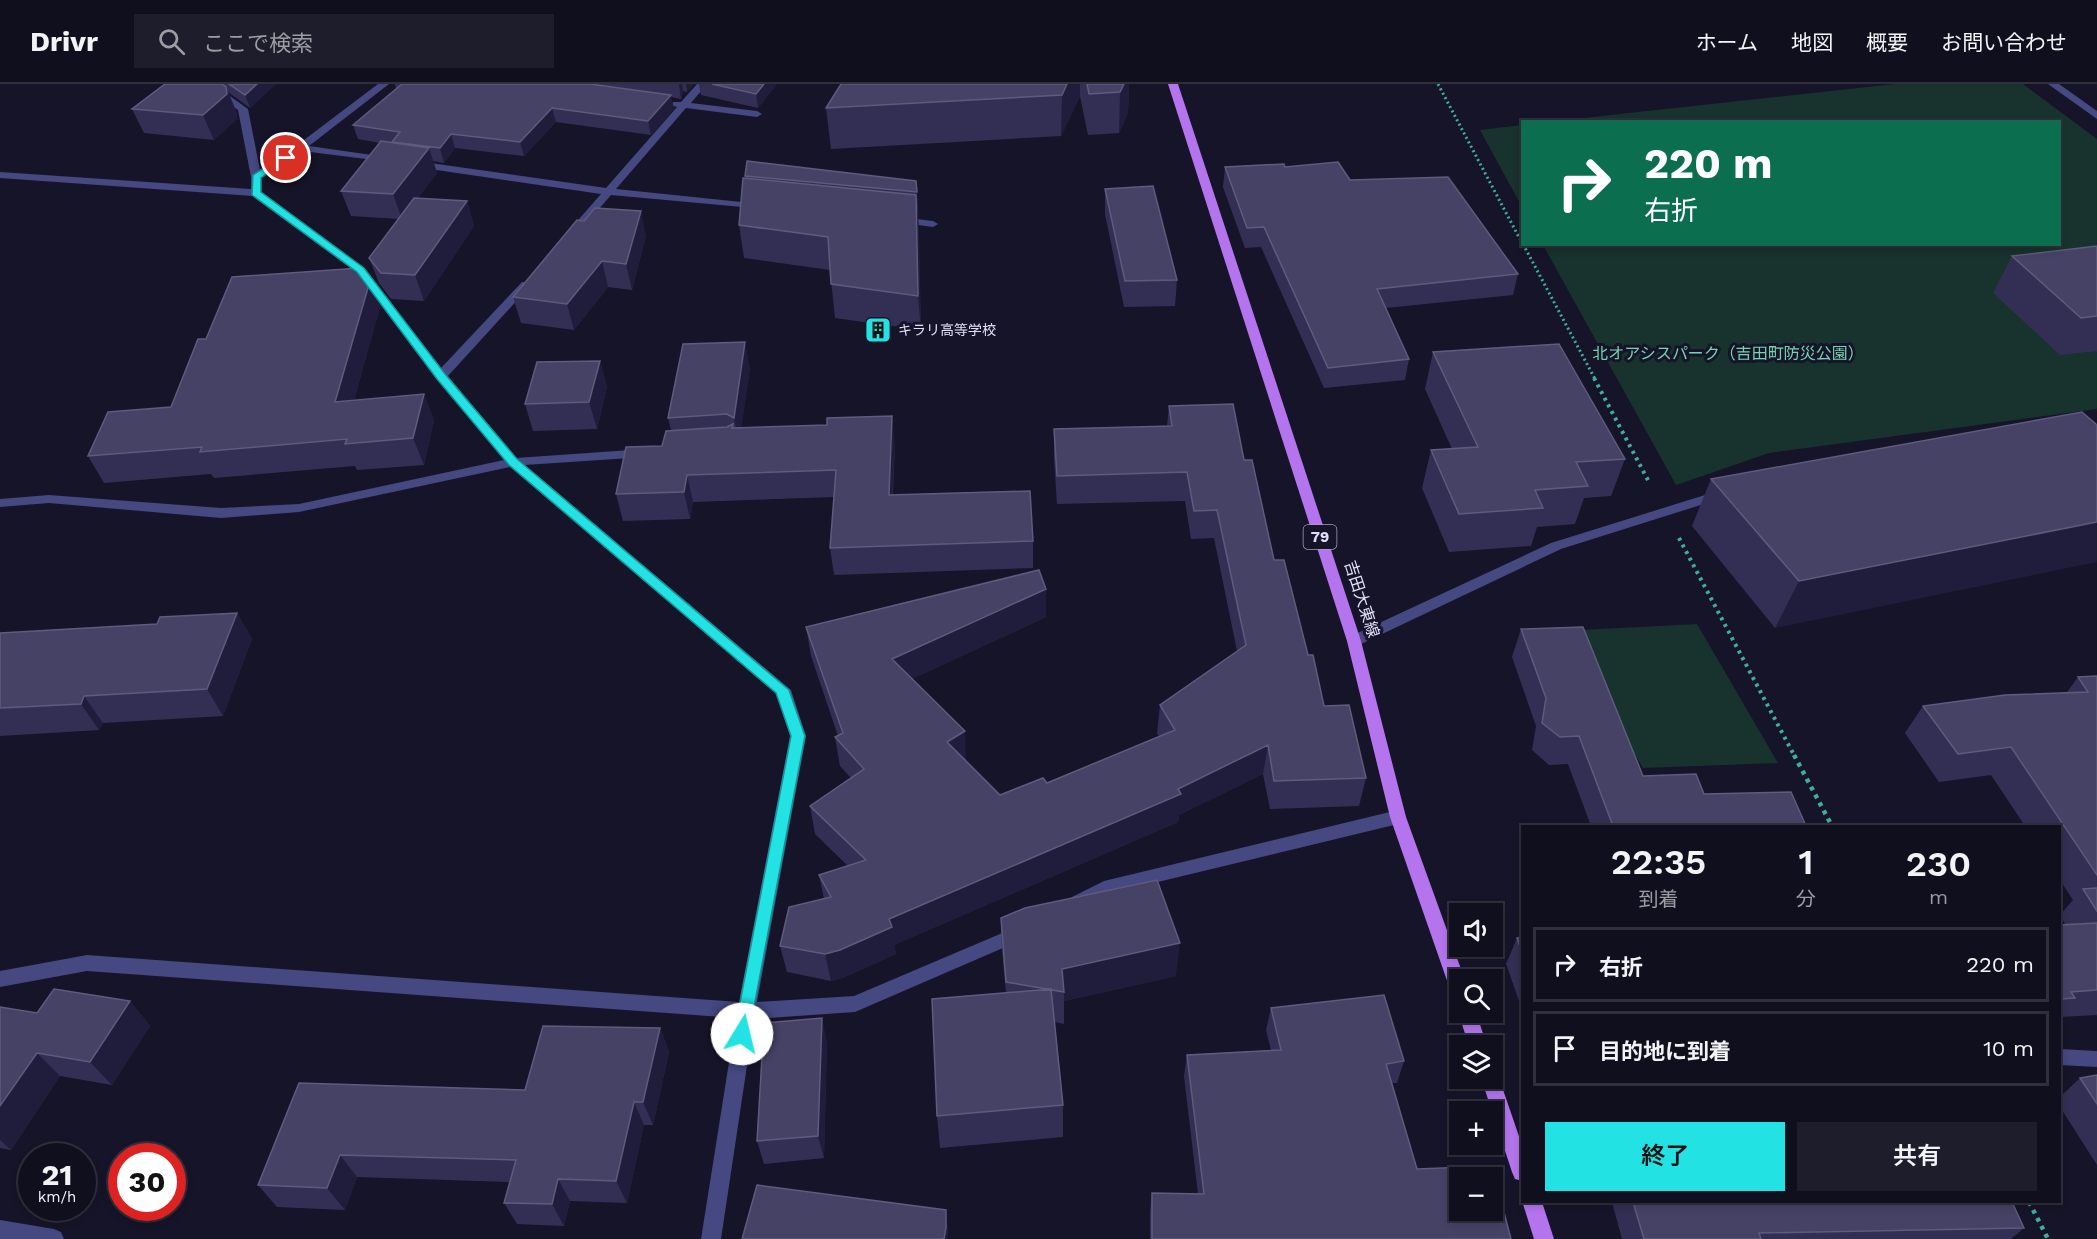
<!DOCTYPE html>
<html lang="ja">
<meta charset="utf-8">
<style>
body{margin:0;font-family:"Work Sans","Noto Sans JP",sans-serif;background:#1e1d2b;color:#f1f3f6;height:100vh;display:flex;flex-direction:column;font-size:22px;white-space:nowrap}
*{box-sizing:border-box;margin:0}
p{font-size:20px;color:#9c9ca4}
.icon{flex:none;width:33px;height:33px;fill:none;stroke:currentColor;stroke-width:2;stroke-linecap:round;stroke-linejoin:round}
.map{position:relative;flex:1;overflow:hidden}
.panel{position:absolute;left:1521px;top:741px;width:540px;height:378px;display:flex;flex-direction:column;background:#100f1e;border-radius:0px;box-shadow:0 3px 9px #0003,0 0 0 2px #302f3c}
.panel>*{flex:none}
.top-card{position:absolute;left:1521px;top:36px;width:540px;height:126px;border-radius:0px;box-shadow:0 3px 9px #0003,0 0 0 2px #302f3c;background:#0b6e4f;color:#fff;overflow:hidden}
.buttons{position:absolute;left:1449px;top:819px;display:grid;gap:12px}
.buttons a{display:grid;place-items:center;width:54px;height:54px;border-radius:0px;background:#100f1e;box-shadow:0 3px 9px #0003,0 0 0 2px #302f3c;font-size:30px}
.speed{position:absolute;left:18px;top:1059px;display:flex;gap:12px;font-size:30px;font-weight:700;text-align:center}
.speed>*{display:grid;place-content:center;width:78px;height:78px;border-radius:50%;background:#100f1e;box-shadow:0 3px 9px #0003,0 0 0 2px #302f3c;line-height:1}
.speed small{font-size:15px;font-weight:400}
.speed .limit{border:9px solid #d22;background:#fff;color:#111}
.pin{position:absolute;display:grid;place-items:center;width:51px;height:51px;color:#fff;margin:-26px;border:3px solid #fff;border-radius:50%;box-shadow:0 2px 6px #0007}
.me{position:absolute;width:66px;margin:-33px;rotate:9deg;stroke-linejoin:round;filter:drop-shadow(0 0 4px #0008)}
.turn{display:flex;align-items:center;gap:21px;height:126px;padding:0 24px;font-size:27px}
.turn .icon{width:78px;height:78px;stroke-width:2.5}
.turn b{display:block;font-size:42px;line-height:51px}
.eta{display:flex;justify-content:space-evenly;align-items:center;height:102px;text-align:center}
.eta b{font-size:36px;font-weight:600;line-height:42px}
.action{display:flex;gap:12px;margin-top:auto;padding:12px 24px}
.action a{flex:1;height:69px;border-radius:0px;background:#23e2e3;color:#111;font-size:24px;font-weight:600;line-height:69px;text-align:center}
.action a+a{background:#1e1d2b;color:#f1f3f6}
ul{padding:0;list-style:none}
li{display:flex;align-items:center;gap:18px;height:75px;margin:0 12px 9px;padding:0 12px;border:3px solid #302f3c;border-radius:0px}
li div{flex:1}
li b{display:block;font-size:22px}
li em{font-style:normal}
header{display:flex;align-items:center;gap:36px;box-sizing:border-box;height:84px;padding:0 30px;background:#100f1e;border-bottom:2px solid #302f3c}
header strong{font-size:28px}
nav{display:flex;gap:33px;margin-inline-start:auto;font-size:21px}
.search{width:420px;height:54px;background:#1e1d2b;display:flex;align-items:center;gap:15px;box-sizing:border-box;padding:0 21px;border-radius:0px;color:#9c9ca4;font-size:22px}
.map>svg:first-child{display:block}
.green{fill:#18322e}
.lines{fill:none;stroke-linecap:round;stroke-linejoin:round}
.path-far2{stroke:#40ae9d;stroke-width:3;stroke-dasharray:2 3;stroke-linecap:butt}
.path-far1{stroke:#40ae9d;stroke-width:4;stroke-dasharray:3 4.5;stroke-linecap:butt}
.path{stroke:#40ae9d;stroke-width:4.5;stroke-dasharray:4 5;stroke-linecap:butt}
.minor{fill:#454881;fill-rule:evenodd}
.major{fill:#b474ed;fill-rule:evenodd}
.wall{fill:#332f54}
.shaded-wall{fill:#201c3b}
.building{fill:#464266;stroke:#5e5b7d;stroke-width:1.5;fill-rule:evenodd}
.route{fill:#23e2e3;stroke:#179394;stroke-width:1.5}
.labels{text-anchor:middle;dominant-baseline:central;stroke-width:6;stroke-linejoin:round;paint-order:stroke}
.far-poi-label{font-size:14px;fill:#e0dffb;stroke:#161428;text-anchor:start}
.shield{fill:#161428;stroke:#a3a2bc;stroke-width:1.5}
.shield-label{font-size:15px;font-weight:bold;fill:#e0dffb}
.park-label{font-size:16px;fill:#73d3b2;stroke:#161428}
.street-label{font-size:16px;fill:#e0dffb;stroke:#161428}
</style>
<header>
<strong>Drivr</strong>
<div class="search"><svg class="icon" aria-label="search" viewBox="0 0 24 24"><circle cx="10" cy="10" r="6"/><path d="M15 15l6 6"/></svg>ここで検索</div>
<nav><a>ホーム</a><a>地図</a><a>概要</a><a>お問い合わせ</a></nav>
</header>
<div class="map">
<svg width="2097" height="1155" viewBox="0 0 2097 1155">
<rect width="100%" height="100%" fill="#161428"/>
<!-- green -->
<path class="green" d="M1895 0H2023L2097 55V325L1769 369 1676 401 1543 161 2060 160V38L1556 37Z
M1522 41V123L1480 46Z
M1697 540 1778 679 1643 684 1562 547Z"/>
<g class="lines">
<!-- path-far2 -->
<path class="path-far2" d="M1438 0 1522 159
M1523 160 1595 295"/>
<!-- path-far1 -->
<path class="path-far1" d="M1594 294 1650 400
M1679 454 1795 673"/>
<!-- path -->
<path class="path" d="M1794 671 1832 742
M2029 1118 2048 1155"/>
<!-- minor -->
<path class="minor" d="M202 0H213L248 25 260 86 296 62 378 0H389L309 62 386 73 391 76 390 78 302 67 261 94V108L364 184 441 284 522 198H530V202L448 292 516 374 645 365 652 369 645 373 525 381 791 606 806 652 757 918 854 912 1014 844 1020 842 1026 844 1029 849 1026 854 855 928 754 935 721 1155H701L736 934 87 887 0 903V887L87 871 739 918 790 652 776 609 510 383 299 428 221 434 49 419 0 423V415L49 411 221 424 299 420 504 376 437 295 356 188 253 112 0 94V88L251 105V93L238 26Z
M697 0H707L691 19 757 27 762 30 757 33 686 24 616 105 761 120 766 123 765 125 611 111 575 153 571 154 565 151 601 110 416 83 411 80 416 77 606 104 677 23 673 22V18H681Z
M2048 0H2059L2097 27V35Z
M899 133 933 137 938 140 933 143 895 138V134Z
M1721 406 1726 407 1728 410 1726 413 1561 465 1359 561H1349L1347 557 1349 553 1551 459Z
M1398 726 1404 728 1406 733 1404 738 1398 740 1108 810 1078 825 1072 823 1069 818 1072 813 1104 797Z
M2060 965 2097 967V983L2060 981Z
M0 1136 54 1145 61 1148 64 1155H0Z"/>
<!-- major -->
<path class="major" d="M1168 0H1178L1361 557 1406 733 1465 896H1460V916L1454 914 1451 908 1390 733 1347 557Z
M1460 925V928H1476L1487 962H1469L1458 928Z
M1492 986 1497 988 1499 994 1522 1061V1097L1515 1095 1512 1088 1481 994H1492Z
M1522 1117 1542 1118 1554 1155H1534Z"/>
</g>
<!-- wall -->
<path class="wall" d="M165 0H276L250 24 228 8 236 27 237 35 214 56 144 49 132 25Z
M395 0H694L687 8 683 7 681 15 671 13 674 25 651 51 556 38 524 72 455 64 444 79 433 77 437 89 418 114 467 117 474 142 424 217 391 215 379 199 369 174 398 135 351 132 341 107 380 59 358 55 353 41 396 5Z
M699 0H777L758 24 701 11Z
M841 0H1129L1128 29 1119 49 1088 51 1080 12 1061 52 831 65 826 24Z
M1225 83H1285L1350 96 1518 190 1513 211 1386 224 1409 275 1405 296 1324 304 1261 163 1245 164 1223 103Z
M745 92 916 97 918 123 921 246 835 234 830 186 744 174 739 141 746 95Z
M1105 105 1177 196 1175 222 1124 223 1105 130Z
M646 152 632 206 608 203 574 246 521 239 513 213Z
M2097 162V267L2060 271 1993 209 2012 172Z
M380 223 354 316 424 310 434 337 424 381 357 386 355 382 214 394 211 390 104 399 88 372 171 323 206 255Z
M1433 268 1625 375 1611 412 1584 414 1575 440 1537 443 1531 462 1449 468 1422 404 1431 366 1452 365 1425 305Z
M600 277 607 303 597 345 533 347 525 320Z
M750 284 741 344 895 359 893 411 1033 457V484L834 491 830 464 834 413 693 418 690 435 623 437 616 410 662 362 671 346 668 334Z
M1169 322 1244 376 1274 476 1308 571 1324 622 1366 694 1359 722 1270 725 1263 690 1179 731 1178 738 894 861 896 870 845 893 831 897 787 888 780 862 824 815 819 791 848 782 815 750 810 722 851 694 840 682 835 653 838 652 811 572 806 543 1046 505V533L912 595 966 675 965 676 1000 711 1047 699 1159 652 1157 650 1160 621 1237 567 1214 454 1191 455 1185 417 1057 420 1054 374V345L1167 342Z
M2082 328 1775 544 1692 442 1711 395Z
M237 529 252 555 223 632 103 639 99 646 0 652V549L157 540Z
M1521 545 1643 692 1704 710 1806 742H1591L1568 680 1549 681 1532 666 1536 642 1512 573Z
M2097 592V931L2060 933V841L2065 840 2060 831 2073 816 2060 796V742H2025L1991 691 1939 698 1905 649 1923 622 2067 608 2078 593Z
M1001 834 1176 892 1064 917V940L1055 938 1063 1021V1053L940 1064 937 1032 1006 909 1002 867Z
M1522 853V925L1506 880 1517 854Z
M130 917 150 942 112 1001 60 992 11 1066 0 1064V923L37 929Z
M1271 924 1404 977 1397 999H1392L1417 1085 1511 1155H1150V1128L1152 1109 1198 1110 1184 992 1187 971 1271 966 1266 946Z
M660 944 669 968 653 1041H644L627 1119 570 1117 564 1142 517 1140 504 1119 509 1098 357 1093 345 1126 277 1123 258 1101 299 999 525 1006Z
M827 958 824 1074 764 1080 757 1057Z
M2097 991V1081L2060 1023V1013L2080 994Z
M1612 1118H2012L2024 1144 2011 1155H1622Z"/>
<!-- shaded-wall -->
<path class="shaded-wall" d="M257 0H276L250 24 245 11Z
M679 0H682L683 7 681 15Z
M686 0H694L687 8Z
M764 0H777L758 24 756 10Z
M1067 0H1080V12L1061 52 1062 11Z
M1124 0H1129L1128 29 1119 49 1120 8Z
M226 3 236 27 237 35 214 56 203 31Z
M671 11 674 25 651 51 648 37Z
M552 24 556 38 524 72 520 58Z
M451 50 455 64 444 79 440 64Z
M429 64 437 89 402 135 393 110Z
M916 111 919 144 921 246 918 212Z
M467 117 474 142 424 217 415 191Z
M641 127 646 152 632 206 626 180Z
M602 177 608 203 574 246 567 220Z
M370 197 380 223 346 344 335 318Z
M745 258 750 284 739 360 734 334Z
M600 277 607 303 597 345 589 318Z
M424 310 434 337 424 381 413 354Z
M892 332 895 359 891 438 889 411Z
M687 391 693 418 690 435 684 408Z
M2097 438V478L1775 544 1799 497Z
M1046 505V533L895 603 892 575Z
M237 529 252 555 223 632 207 605Z
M84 612 103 639 99 646 81 620Z
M965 647 966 675 949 686 947 658Z
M1268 661 1263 690 1179 731 1178 738 894 861 896 870 845 893 831 897 825 870 889 835 1178 705Z
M1180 859 1176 892 1064 917V908L1062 885Z
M130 917 150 942 112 1001 90 978Z
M822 934 827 958 824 1074 818 1052Z
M660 944 669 968 653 1041 643 1018Z
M37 969 60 992 11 1066 0 1056V1022Z
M634 1018 644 1041 627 1119 616 1097Z
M340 1071 357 1093 345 1126 327 1104Z
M558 1095 570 1117 564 1142 552 1120Z
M946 1126 948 1147V1155H944Z"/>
<!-- building -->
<path class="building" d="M165 0H222L226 3 227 10 203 31 132 25Z
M229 0H257L245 11Z
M402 0H590L671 11 648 37 552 24 520 58 451 50 440 64 392 58 400 48 353 41Z
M712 0H764L756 10Z
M841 0H1067L1062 11 826 24Z
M1087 0H1124L1120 8 1089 10Z
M381 57 429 64 393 110 341 107Z
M747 77 916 97 917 108 745 92Z
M1338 78 1350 96 1448 93 1518 190 1377 205 1409 275 1328 284 1264 143 1247 144 1225 83 1284 80 1285 83Z
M743 94 916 111 918 212 831 200 828 153 739 141Z
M1153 102 1177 196 1125 197 1105 105Z
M414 114 467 117 415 191 381 189 369 174Z
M595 124 641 127 626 180 602 177 567 220 513 213 577 136 584 137Z
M2097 162V232L2081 234 2012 172Z
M360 184 370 197 335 318 424 310 413 354 345 360 347 355 200 368 202 363 88 372 108 328 171 323 198 255H206L232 193Z
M745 258 734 334 727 330 668 334 683 260Z
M1559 260 1625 375 1576 378 1588 402 1535 406 1543 424 1459 430 1431 366 1478 363 1433 268Z
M600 277 589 318 525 320 537 278Z
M1233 320 1244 376H1252L1274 476H1284L1308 571H1313L1324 622 1349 621 1366 694 1274 697 1268 661 1178 705 1181 710 889 835 892 843 840 866 825 870 780 862 789 823 831 813 819 791 866 776 810 722 864 685 835 653 843 649 806 543 1039 486 1046 505 892 575 965 647 947 658 1000 711 1043 694 1047 699 1175 646 1160 621 1246 561 1217 426 1194 427 1187 388 1057 392 1054 345 1172 342 1169 322Z
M2082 328 2097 341V438L1799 497 1711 395Z
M892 332 889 411 1030 407 1033 457 830 464 836 386 687 391 684 408 616 410 626 363 662 362 666 347 727 343 733 340 732 344 827 341V334Z
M237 529 207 605 84 612 81 620 0 624V549L157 540 160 533Z
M1583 543 1643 692 1696 690 1704 710 1791 708 1806 742H1613L1579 652 1560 653 1542 639 1546 614 1521 545Z
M2097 592V791L2011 663 1958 670 1923 622 2005 611 2088 608 2078 593Z
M1157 796 1180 859 1062 885 1064 908 1006 898 1001 834 1025 824Z
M2097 804V827L2083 805Z
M2097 839V906L2071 908 2075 914 2060 915V841Z
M1522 853V868L1517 854Z
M54 905 130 917 90 978 37 969 0 1022V923L37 929Z
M1051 905 1063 1021 937 1032 932 915Z
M1384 911 1404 977 1386 980 1417 1085 1492 1082 1511 1155H1152V1109L1204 1110 1187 971 1281 966 1271 924ZM1460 1094H1492V1126H1460Z
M822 934 818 1052 757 1057 764 939Z
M543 942 660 944 643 1018H634L616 1097 558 1095 552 1120 504 1119 516 1076 340 1071 327 1104 258 1101 299 999 525 1006Z
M2097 991V1020L2080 994Z
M757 1101 946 1126V1144L944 1155H742Z
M1633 1118H2012L2024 1144 1759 1149 1761 1155H1644Z"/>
<!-- route -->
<path class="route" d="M282 72 290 74 261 94V108L364 184 445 290 517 375 789 606 805 652 748 955 742 957 736 955 734 950 791 652 776 609 509 381 437 295 357 188 252 111 253 91Z"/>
<!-- icons -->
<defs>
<symbol id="building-square" viewBox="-11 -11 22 22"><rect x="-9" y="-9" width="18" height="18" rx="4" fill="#23e2e3" stroke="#161428"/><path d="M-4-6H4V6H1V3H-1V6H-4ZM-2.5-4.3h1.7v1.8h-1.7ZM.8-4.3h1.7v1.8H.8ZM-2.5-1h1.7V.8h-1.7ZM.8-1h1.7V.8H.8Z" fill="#111"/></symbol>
</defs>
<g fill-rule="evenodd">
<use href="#building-square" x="863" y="231" width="30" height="30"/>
</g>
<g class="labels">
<!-- far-poi labels -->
<g class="far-poi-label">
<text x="898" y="246">キラリ高等学校</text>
</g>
<!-- shield labels -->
<rect class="shield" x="1303.5" y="441" width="33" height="24" rx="4.5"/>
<g class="shield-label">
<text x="1320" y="453">79</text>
</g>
<!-- park labels -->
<g class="park-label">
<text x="1728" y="269">北オアシスパーク（吉田町防災公園）</text>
</g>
<!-- street labels -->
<g class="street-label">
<text transform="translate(1362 515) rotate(72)">吉田大東線</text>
</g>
</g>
</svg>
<div class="buttons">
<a><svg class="icon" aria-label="sound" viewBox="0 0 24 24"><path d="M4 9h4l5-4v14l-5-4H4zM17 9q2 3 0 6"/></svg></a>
<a><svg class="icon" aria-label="search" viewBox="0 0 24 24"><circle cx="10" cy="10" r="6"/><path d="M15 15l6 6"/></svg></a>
<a><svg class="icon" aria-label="layers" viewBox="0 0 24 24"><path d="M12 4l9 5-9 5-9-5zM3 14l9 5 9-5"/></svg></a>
<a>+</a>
<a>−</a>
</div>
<div class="speed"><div>21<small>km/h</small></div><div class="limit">30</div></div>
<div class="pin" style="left:286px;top:74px;background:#d93025"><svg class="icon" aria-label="arrive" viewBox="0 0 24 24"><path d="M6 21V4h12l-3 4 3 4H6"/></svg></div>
<svg class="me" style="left:742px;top:950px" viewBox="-20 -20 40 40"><circle r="19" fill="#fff"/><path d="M0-13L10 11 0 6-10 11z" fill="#23e2e3"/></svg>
<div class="top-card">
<div class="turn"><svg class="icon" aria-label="right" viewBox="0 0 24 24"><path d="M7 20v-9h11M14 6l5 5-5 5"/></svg><div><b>220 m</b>右折</div></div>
</div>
<section class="panel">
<div class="eta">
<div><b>22:35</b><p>到着</p></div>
<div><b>1</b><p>分</p></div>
<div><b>230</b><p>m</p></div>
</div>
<ul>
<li><svg class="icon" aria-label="right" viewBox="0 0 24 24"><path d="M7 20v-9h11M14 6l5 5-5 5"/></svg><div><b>右折</b></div><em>220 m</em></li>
<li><svg class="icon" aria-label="arrive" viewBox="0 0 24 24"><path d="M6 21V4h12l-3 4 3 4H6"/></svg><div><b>目的地に到着</b></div><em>10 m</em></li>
</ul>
<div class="action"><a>終了</a><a>共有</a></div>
</section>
</div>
